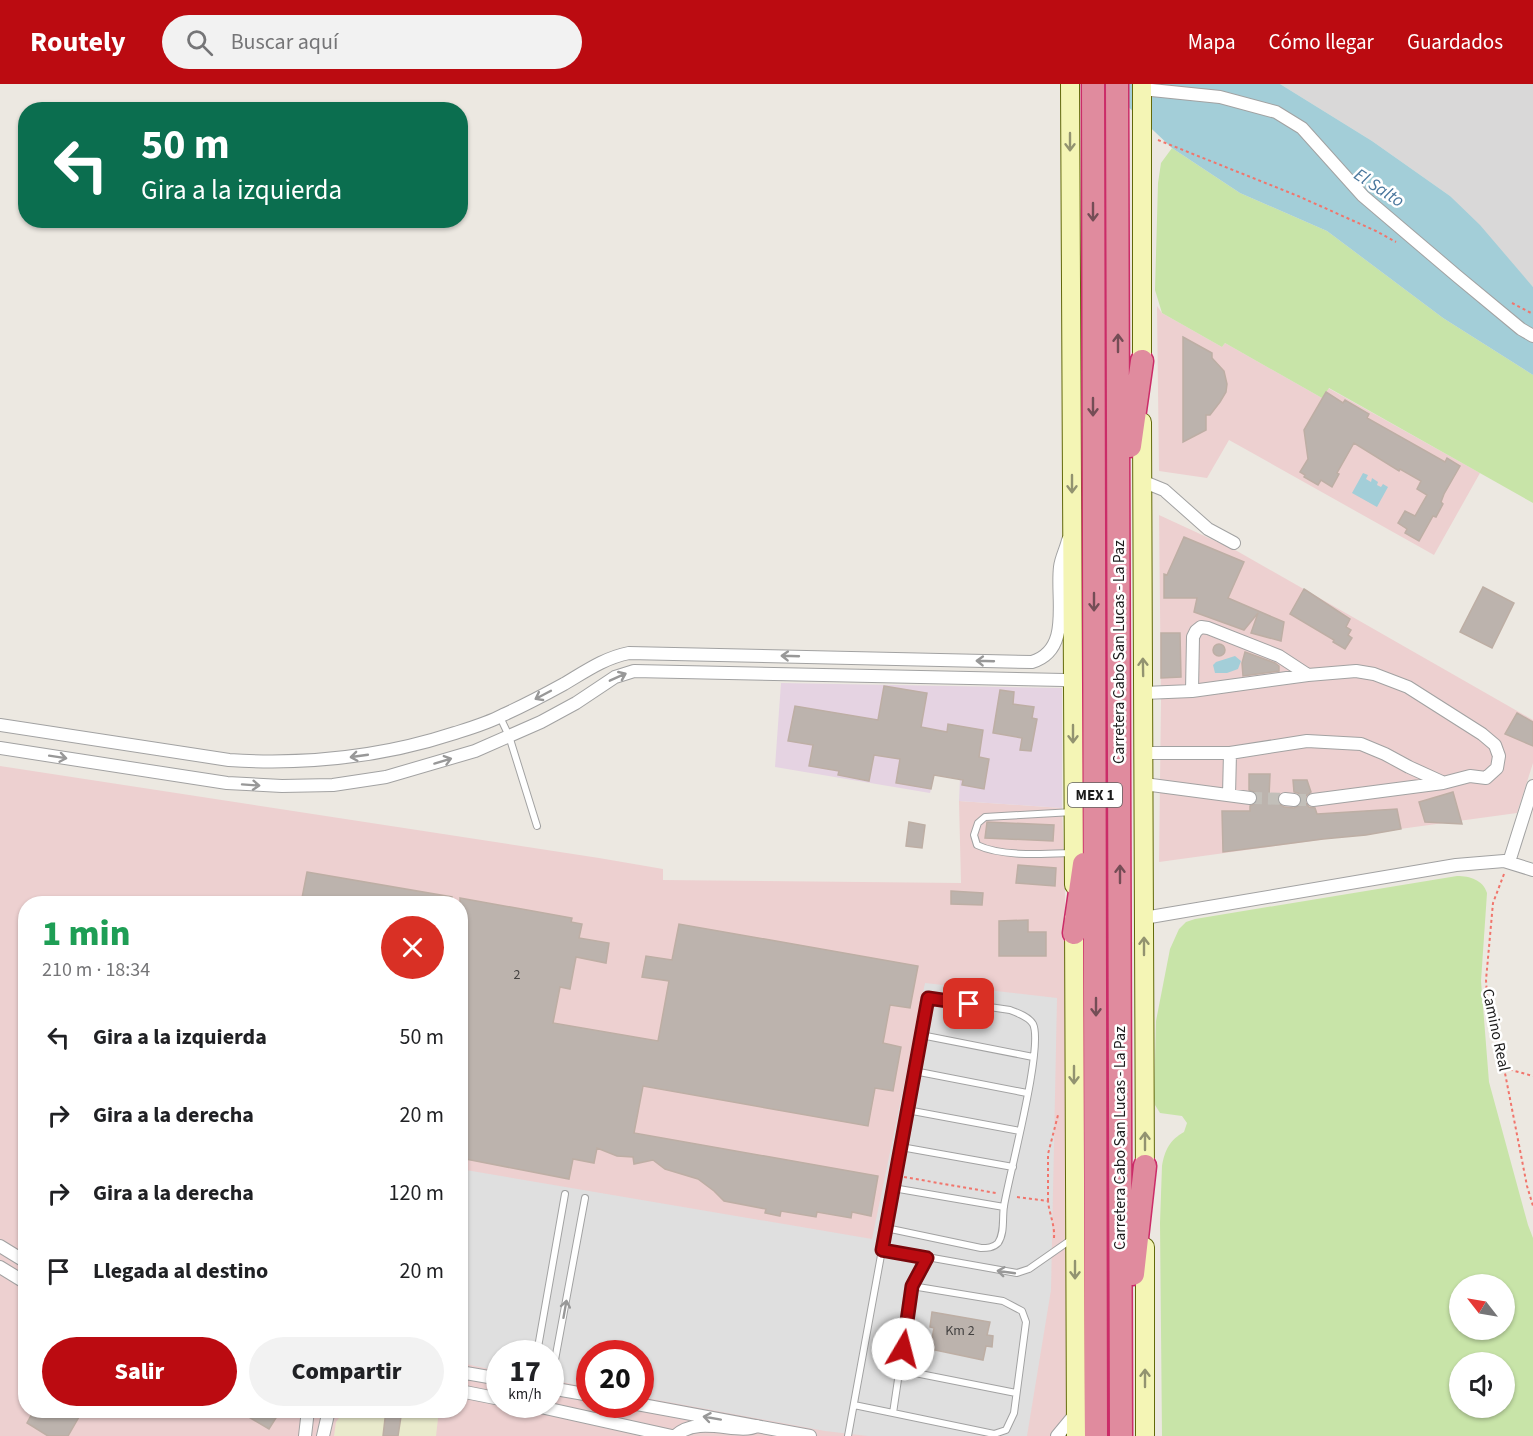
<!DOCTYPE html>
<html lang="es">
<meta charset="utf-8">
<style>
body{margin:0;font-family:"Source Sans 3",sans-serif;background:#f2f2f2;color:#202124;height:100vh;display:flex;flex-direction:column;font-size:22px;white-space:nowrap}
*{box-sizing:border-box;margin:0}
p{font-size:20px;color:#757577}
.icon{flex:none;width:33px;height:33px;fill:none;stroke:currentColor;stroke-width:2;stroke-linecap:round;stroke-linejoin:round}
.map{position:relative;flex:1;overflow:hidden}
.side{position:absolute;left:18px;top:812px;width:450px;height:522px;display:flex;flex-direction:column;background:#fff;border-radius:24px;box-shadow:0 2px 4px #0004}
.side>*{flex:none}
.guide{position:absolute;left:18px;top:18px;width:450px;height:126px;border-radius:24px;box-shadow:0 2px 4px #0004;background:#0b6e4f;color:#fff;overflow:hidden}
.needle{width:39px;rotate:301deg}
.tools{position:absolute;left:1449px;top:1190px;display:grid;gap:12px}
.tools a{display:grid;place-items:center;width:66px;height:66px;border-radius:50%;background:#fff;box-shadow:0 2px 4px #0004;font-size:30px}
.speed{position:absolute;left:486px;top:1256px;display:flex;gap:12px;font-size:30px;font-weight:700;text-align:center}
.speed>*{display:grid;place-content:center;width:78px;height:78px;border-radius:50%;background:#fff;box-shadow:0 2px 4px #0004;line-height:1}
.speed small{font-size:15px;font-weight:400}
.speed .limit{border:9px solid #d22;background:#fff;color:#111}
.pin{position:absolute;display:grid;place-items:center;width:51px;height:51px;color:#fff;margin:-26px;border-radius:12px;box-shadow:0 3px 9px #0006}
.me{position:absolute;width:66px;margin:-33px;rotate:8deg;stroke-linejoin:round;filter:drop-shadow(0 0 4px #0008)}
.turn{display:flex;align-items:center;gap:21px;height:126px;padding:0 24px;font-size:27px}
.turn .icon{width:78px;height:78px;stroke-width:2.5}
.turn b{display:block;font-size:42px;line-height:51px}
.round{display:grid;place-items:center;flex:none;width:63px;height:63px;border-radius:32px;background:#f2f2f2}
.summary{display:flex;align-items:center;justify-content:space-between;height:102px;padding:0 24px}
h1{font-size:36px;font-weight:800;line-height:45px;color:#1e9e55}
.button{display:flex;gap:12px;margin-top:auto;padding:12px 24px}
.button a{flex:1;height:69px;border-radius:36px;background:#bb0b11;color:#fff;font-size:24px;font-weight:800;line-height:69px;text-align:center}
.button a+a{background:#f2f2f2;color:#202124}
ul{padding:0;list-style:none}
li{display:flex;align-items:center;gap:18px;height:78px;padding:0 24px}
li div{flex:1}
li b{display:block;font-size:22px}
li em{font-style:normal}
header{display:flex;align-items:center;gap:36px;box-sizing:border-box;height:84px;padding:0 30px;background:#bb0b11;color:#fff}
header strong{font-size:28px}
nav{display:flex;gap:33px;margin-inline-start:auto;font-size:21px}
.search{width:420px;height:54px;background:#f2f2f2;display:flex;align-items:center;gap:15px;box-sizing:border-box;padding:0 21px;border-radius:33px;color:#757577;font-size:22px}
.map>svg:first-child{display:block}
.residential{fill:#d9d8d8}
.commercial{fill:#edd0d0;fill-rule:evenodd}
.industrial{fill:#e5d3e2}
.farmland{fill:#e9eacc}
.grass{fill:#c8e4a8;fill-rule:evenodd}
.parking{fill:#dfdfdf}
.water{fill:#a3ced8}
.building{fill:#bcb3ad;stroke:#bdaea4;stroke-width:1.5}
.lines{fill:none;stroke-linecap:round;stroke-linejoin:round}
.street-tunnel{stroke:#c2bfb9;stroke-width:12;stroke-dasharray:12 6;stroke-linecap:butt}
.lane-casing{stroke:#a2a2a2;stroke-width:8}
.street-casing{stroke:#a2a2a2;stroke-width:14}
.secondary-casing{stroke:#62690a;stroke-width:20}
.highway-casing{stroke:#cb2c68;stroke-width:25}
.path{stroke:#f1756c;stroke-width:2;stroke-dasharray:3 3;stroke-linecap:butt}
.lane{stroke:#fff;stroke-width:6}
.street{stroke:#fff;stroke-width:12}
.secondary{stroke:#f4f5b5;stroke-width:18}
.highway{stroke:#e08b9e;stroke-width:22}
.oneway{stroke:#929370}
.oneway2{stroke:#744d56}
.oneway3{stroke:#989898}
.route-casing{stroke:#7a070b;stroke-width:15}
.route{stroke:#bb0b11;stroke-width:10}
.labels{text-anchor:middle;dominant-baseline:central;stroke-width:5;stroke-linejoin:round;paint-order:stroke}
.number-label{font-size:14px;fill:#434140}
.shield{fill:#fff;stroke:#5f5f5f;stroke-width:1.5}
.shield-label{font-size:15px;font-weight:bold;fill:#1b1b1b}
.street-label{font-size:16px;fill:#1b1b1b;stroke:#fff}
.water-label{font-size:18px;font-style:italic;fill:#4a779d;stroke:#fff}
</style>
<header>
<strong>Routely</strong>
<div class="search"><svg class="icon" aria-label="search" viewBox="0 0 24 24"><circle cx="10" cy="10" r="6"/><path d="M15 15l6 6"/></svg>Buscar aquí</div>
<nav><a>Mapa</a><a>Cómo llegar</a><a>Guardados</a></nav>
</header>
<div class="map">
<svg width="1533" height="1352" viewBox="0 0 1533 1352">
<rect width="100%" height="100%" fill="#ece8e1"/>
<!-- residential -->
<path class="residential" d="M1280 0H1533V203L1450 112 1372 57Z"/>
<!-- commercial -->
<path class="commercial" d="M1157 222 1162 229 1222 263 1225 259 1322 314 1328 304 1480 389 1434 471 1229 356 1207 394 1159 387Z
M1159 431 1237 467 1533 636V679L1517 729 1159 778 1161 617Z
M0 682 599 774 663 785V796L961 799 959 717 1062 724 1065 806 1067 1352H0ZM26 819H460V1326H26ZM500 1269H550V1320H500ZM590 1269H640V1320H590Z"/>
<!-- industrial -->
<path class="industrial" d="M781 599 1062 604V724L959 717 960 695 934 691 930 709 775 683Z"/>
<!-- farmland -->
<path class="farmland" d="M345 1326H439L436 1352H334L336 1338Z"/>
<!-- grass -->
<path class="grass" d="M1172 64 1240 109 1327 147 1443 234 1533 291V419L1329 304 1322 314 1225 259 1222 263 1162 229 1155 206 1158 99 1161 79Z
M1457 792C1470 792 1483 796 1487 809L1481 897 1489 998 1528 1141 1533 1154V1352H1162L1160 1139 1162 1082C1165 1065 1170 1056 1184 1048L1187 1039 1182 1032 1160 1029 1155 1021 1154 1014 1156 937 1170 865 1179 845 1186 838 1195 835ZM1460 1200H1504V1245H1460ZM1460 1278H1504V1323H1460Z"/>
<!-- parking -->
<path class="parking" d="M925 899 1057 914 1051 1206 1027 1352H868L825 1347 641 1313 640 1269H590L589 1303 551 1296 550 1269H500L499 1287 461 1279 460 1085 872 1155Z"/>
<!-- water -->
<path class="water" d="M1104 0H1280L1372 57 1450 112 1480 141 1533 203V291L1443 234 1327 147 1240 109 1172 64Z
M1363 389 1368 391 1366 395 1371 398 1372 394 1378 398 1377 401 1381 403 1383 400 1388 403 1377 423 1352 409Z
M1235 572 1241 577 1238 585 1227 589H1215L1213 581 1216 578Z"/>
<!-- building -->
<path class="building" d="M1183 253 1212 269V274L1224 287 1227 300 1226 308 1220 318 1210 331H1206V346L1183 358Z
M1326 308 1343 319 1345 316 1369 330 1367 334 1445 378 1447 374 1460 382 1444 410 1441 418 1443 420 1436 433 1433 432 1419 457 1405 449 1407 445 1398 439 1405 427 1415 432 1427 411 1417 405 1421 397 1400 385 1399 387 1354 359 1337 389 1339 390 1332 403 1321 396 1318 401 1304 393 1305 391 1300 388 1308 375 1304 346Z
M1184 453 1244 478 1228 514 1284 538 1281 557 1251 549 1258 529 1244 546 1194 528 1197 514H1164V490L1167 491Z
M1483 503 1514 519 1492 564 1460 548Z
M1304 505 1350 535 1346 543 1351 546 1348 551 1352 554 1345 565 1333 558 1334 556 1290 530Z
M1161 549H1180L1181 593 1161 594Z
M1213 566a6 6 0 1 1 12 0a6 6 0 1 1-12 0Z
M1245 568 1275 579 1279 582V587L1243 592 1242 579Z
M884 602 927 609 921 643 947 648 948 640 983 646 979 673 989 675 984 705 962 701 963 696 934 691 931 705 896 699 900 675 874 671 869 697 838 691 839 687 809 682 813 661 788 657 795 622 878 636Z
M1000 606 1014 608 1013 620 1034 623 1032 634 1037 635 1031 667 1020 666 1022 654 993 649Z
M1517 629 1533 638V662L1505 650Z
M1249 690H1270L1269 713H1277L1278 719 1284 723 1294 724 1300 721 1302 713 1298 709 1294 708 1293 696H1307L1311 708 1306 712 1305 718 1309 723 1315 724 1317 730 1397 725 1401 745 1366 751 1323 755 1223 768 1222 727H1250V722L1256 719 1258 716 1255 708 1249 706Z
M1453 708 1462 740 1425 738 1419 718Z
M909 738 925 741 922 764 906 762Z
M987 738 1054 741 1053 757 985 754Z
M1018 781 1056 784 1055 802 1016 799Z
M307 788 452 813V819H301Z
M951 807 983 809 982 821 951 820Z
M460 814 572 834 571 838 582 840 579 854 609 859 606 879 576 873 570 905 560 903 553 939 658 957 669 897 642 893 646 872 672 876 679 840 918 882 910 924 890 921 883 959 901 963 893 1007 875 1004 868 1042 643 1002 634 1049 878 1092 871 1132 852 1128 851 1134 817 1128 816 1133 781 1127 780 1132 765 1129 766 1125 724 1117 714 1107 698 1095 665 1085 653 1076 634 1080 633 1073 617 1072 597 1064 594 1079 573 1075 569 1095 460 1074Z
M1028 836V848H1046V872H999V837Z
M932 1228 990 1238 987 1251 993 1252 992 1263 986 1262 983 1276 930 1265 934 1244 930 1243Z
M34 1326H83L68 1352H48L27 1339Z
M237 1326H281L269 1345Z
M386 1326H402L398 1352H383Z"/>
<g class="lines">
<!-- street-tunnel -->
<path class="street-tunnel" d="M1250 714 1285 715
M1294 716H1313"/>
<defs>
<path id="lane" d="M500 633 509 652 537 742
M1072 769C1044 770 1002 773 977 761L974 751 978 739 985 733 1073 728
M921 951 1033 973
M914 987 1027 1009
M907 1026 1020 1047
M901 1063 1013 1083
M893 1104 1004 1123
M882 1165 1017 1189 1029 1185 1072 1155
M537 1269 565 1110
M900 1286 1016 1309
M550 1303 585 1114
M854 1321 893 1329 912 1202 927 1174
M893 1329 994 1350 1006 1346 1014 1329 1026 1238 1022 1227 1003 1217 912 1202
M848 1352 928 914 1010 926C1018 929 1029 933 1033 940 1044 962 1009 1091 1004 1122 1002 1134 1005 1149 998 1159 993 1164 987 1164 981 1164L886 1144"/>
<path id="street" d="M1142 5 1220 13 1276 28 1302 44 1363 112 1457 192 1521 245 1533 252
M1142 397 1164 406 1208 445 1234 459
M1192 607 1193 553 1196 547 1201 543 1208 544 1279 572 1308 591 1356 587 1374 590 1408 603 1482 650 1495 661 1499 672 1497 684 1486 694 1470 692 1443 699 1313 716
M1144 609 1192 607 1308 591
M0 641 229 676C307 681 382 673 455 649 471 644 488 639 503 631 523 622 544 611 564 600 586 587 604 574 629 569L1032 578C1072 566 1056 515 1060 483 1061 474 1066 465 1068 456
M0 664 227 699 282 702 333 701 386 693 475 667 541 638 576 619 615 593 634 587 1064 596 1070 599 1073 607
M1144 669H1230L1307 657 1361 660 1385 670 1409 683 1442 698
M1144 700 1250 714
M1229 711 1230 669
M1285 715 1294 716
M1509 778 1533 702
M1144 834 1456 781 1504 777 1533 786
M0 1162 26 1178
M0 1183 26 1199
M460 1288 500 1295
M550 1304 590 1311
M460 1307 500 1315
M527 1320 672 1352
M637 1320 810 1352
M305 1352 308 1326
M323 1352 329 1326
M675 1352C700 1330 738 1352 757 1342
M1057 1352 1076 1329"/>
<path id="secondary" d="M1070 0 1074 801
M1142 0V289
M1142 338 1145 1096
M1074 835 1076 1352
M1145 1163V1352"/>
<path id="highway" d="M1093 0 1096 1352
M1117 0 1121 1352
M1130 362 1142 277
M1074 849 1084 780
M1133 1190 1145 1082"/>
</defs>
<!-- lane casing -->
<use href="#lane" class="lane-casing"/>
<!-- street casing -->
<use href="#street" class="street-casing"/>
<!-- secondary casing -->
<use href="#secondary" class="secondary-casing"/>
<!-- highway casing -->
<use href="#highway" class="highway-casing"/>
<!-- path -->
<path class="path" d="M1158 56 1298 112 1376 147 1396 158
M1512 219 1533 230
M1504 790 1493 819 1486 896 1487 911 1492 941 1504 984 1527 1102 1533 1122
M1504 984 1533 992
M904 1093 996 1109
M1017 1113 1048 1117C1049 1129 1055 1141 1054 1154
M1048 1117V1070L1058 1031"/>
<!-- lane -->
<use href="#lane" class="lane"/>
<!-- street -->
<use href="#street" class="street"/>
<!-- secondary -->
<use href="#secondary" class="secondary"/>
<!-- highway -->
<use href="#highway" class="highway"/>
</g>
<!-- one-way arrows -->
<defs><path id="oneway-shaft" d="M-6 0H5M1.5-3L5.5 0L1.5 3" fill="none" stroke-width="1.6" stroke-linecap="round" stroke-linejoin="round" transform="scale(1.5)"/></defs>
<g class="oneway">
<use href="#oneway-shaft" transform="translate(1070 58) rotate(90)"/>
<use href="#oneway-shaft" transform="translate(1072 400) rotate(90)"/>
<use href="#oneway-shaft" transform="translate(1143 583) rotate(-91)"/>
<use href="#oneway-shaft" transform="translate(1073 650) rotate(90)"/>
<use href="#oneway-shaft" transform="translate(1144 862) rotate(-90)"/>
<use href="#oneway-shaft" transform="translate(1074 991) rotate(90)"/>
<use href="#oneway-shaft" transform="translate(1145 1057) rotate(-90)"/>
<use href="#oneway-shaft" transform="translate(1075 1186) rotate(90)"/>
<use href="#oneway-shaft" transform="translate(1145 1294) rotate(-90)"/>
</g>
<g class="oneway2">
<use href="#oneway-shaft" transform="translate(1093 128) rotate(90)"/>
<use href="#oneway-shaft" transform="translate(1118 259) rotate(-90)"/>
<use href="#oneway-shaft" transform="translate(1093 323) rotate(90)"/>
<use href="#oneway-shaft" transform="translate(1094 518) rotate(90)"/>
<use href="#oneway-shaft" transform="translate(1120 790) rotate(-90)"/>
<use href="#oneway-shaft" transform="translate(1096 923) rotate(90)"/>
</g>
<g class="oneway3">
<use href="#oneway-shaft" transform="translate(790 572) rotate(-178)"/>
<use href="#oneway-shaft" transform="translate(985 577) rotate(-178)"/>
<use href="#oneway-shaft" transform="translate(618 593) rotate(-24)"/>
<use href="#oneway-shaft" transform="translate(543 611) rotate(152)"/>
<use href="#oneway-shaft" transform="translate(359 672) rotate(172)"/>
<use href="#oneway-shaft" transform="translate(58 673) rotate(9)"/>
<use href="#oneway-shaft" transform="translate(443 677) rotate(-17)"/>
<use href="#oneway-shaft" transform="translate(251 701) rotate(4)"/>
<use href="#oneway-shaft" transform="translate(1006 1188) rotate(-172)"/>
<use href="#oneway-shaft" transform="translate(565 1225) rotate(-80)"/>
<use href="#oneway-shaft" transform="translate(712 1334) rotate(-170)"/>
</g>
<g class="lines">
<defs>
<path id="route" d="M903 1265 912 1202 927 1174 882 1166 928 914 969 920"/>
</defs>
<!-- route casing -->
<use href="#route" class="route-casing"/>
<!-- route -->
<use href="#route" class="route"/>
</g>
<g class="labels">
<!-- number labels -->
<g class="number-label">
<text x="517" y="891">2</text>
<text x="960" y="1247">Km 2</text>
</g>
<!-- shield labels -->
<rect class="shield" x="1068" y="699" width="54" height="24" rx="4.5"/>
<g class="shield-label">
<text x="1095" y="711">MEX 1</text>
</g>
<!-- street labels -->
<g class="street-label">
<text transform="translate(1119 568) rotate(-90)">Carretera Cabo San Lucas - La Paz</text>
<text transform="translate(1496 946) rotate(78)">Camino Real</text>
<text transform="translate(1120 1054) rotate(-90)">Carretera Cabo San Lucas - La Paz</text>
</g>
<!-- water labels -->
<g class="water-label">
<text transform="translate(1379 104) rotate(33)">El Salto</text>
</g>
</g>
</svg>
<div class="tools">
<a><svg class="needle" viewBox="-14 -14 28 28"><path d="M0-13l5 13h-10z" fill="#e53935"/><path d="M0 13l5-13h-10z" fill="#757577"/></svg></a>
<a><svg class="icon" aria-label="sound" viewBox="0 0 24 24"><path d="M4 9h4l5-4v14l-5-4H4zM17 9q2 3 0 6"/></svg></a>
</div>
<div class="speed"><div>17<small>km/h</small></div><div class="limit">20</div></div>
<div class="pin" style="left:969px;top:920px;background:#d93025"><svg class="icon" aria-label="arrive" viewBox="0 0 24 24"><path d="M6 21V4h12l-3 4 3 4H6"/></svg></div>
<svg class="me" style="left:903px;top:1265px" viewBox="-20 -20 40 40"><circle r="19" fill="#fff"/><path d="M0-13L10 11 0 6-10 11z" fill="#bb0b11"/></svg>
<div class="guide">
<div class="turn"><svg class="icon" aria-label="left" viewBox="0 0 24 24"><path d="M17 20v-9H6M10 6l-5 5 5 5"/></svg><div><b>50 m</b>Gira a la izquierda</div></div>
</div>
<section class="side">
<div class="summary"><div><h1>1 min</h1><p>210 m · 18:34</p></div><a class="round" style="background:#d93025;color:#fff"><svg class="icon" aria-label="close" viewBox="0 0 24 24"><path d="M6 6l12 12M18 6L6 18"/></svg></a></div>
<ul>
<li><svg class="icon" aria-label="left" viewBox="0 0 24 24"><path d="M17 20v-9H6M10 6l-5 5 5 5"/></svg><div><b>Gira a la izquierda</b></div><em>50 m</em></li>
<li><svg class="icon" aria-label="right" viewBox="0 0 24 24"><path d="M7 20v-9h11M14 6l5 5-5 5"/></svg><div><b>Gira a la derecha</b></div><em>20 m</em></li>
<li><svg class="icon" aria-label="right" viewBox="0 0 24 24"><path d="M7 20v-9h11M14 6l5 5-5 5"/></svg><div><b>Gira a la derecha</b></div><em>120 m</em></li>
<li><svg class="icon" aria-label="arrive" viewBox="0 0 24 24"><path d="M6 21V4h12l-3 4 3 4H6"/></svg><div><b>Llegada al destino</b></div><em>20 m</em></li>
</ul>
<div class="button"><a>Salir</a><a>Compartir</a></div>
</section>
</div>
